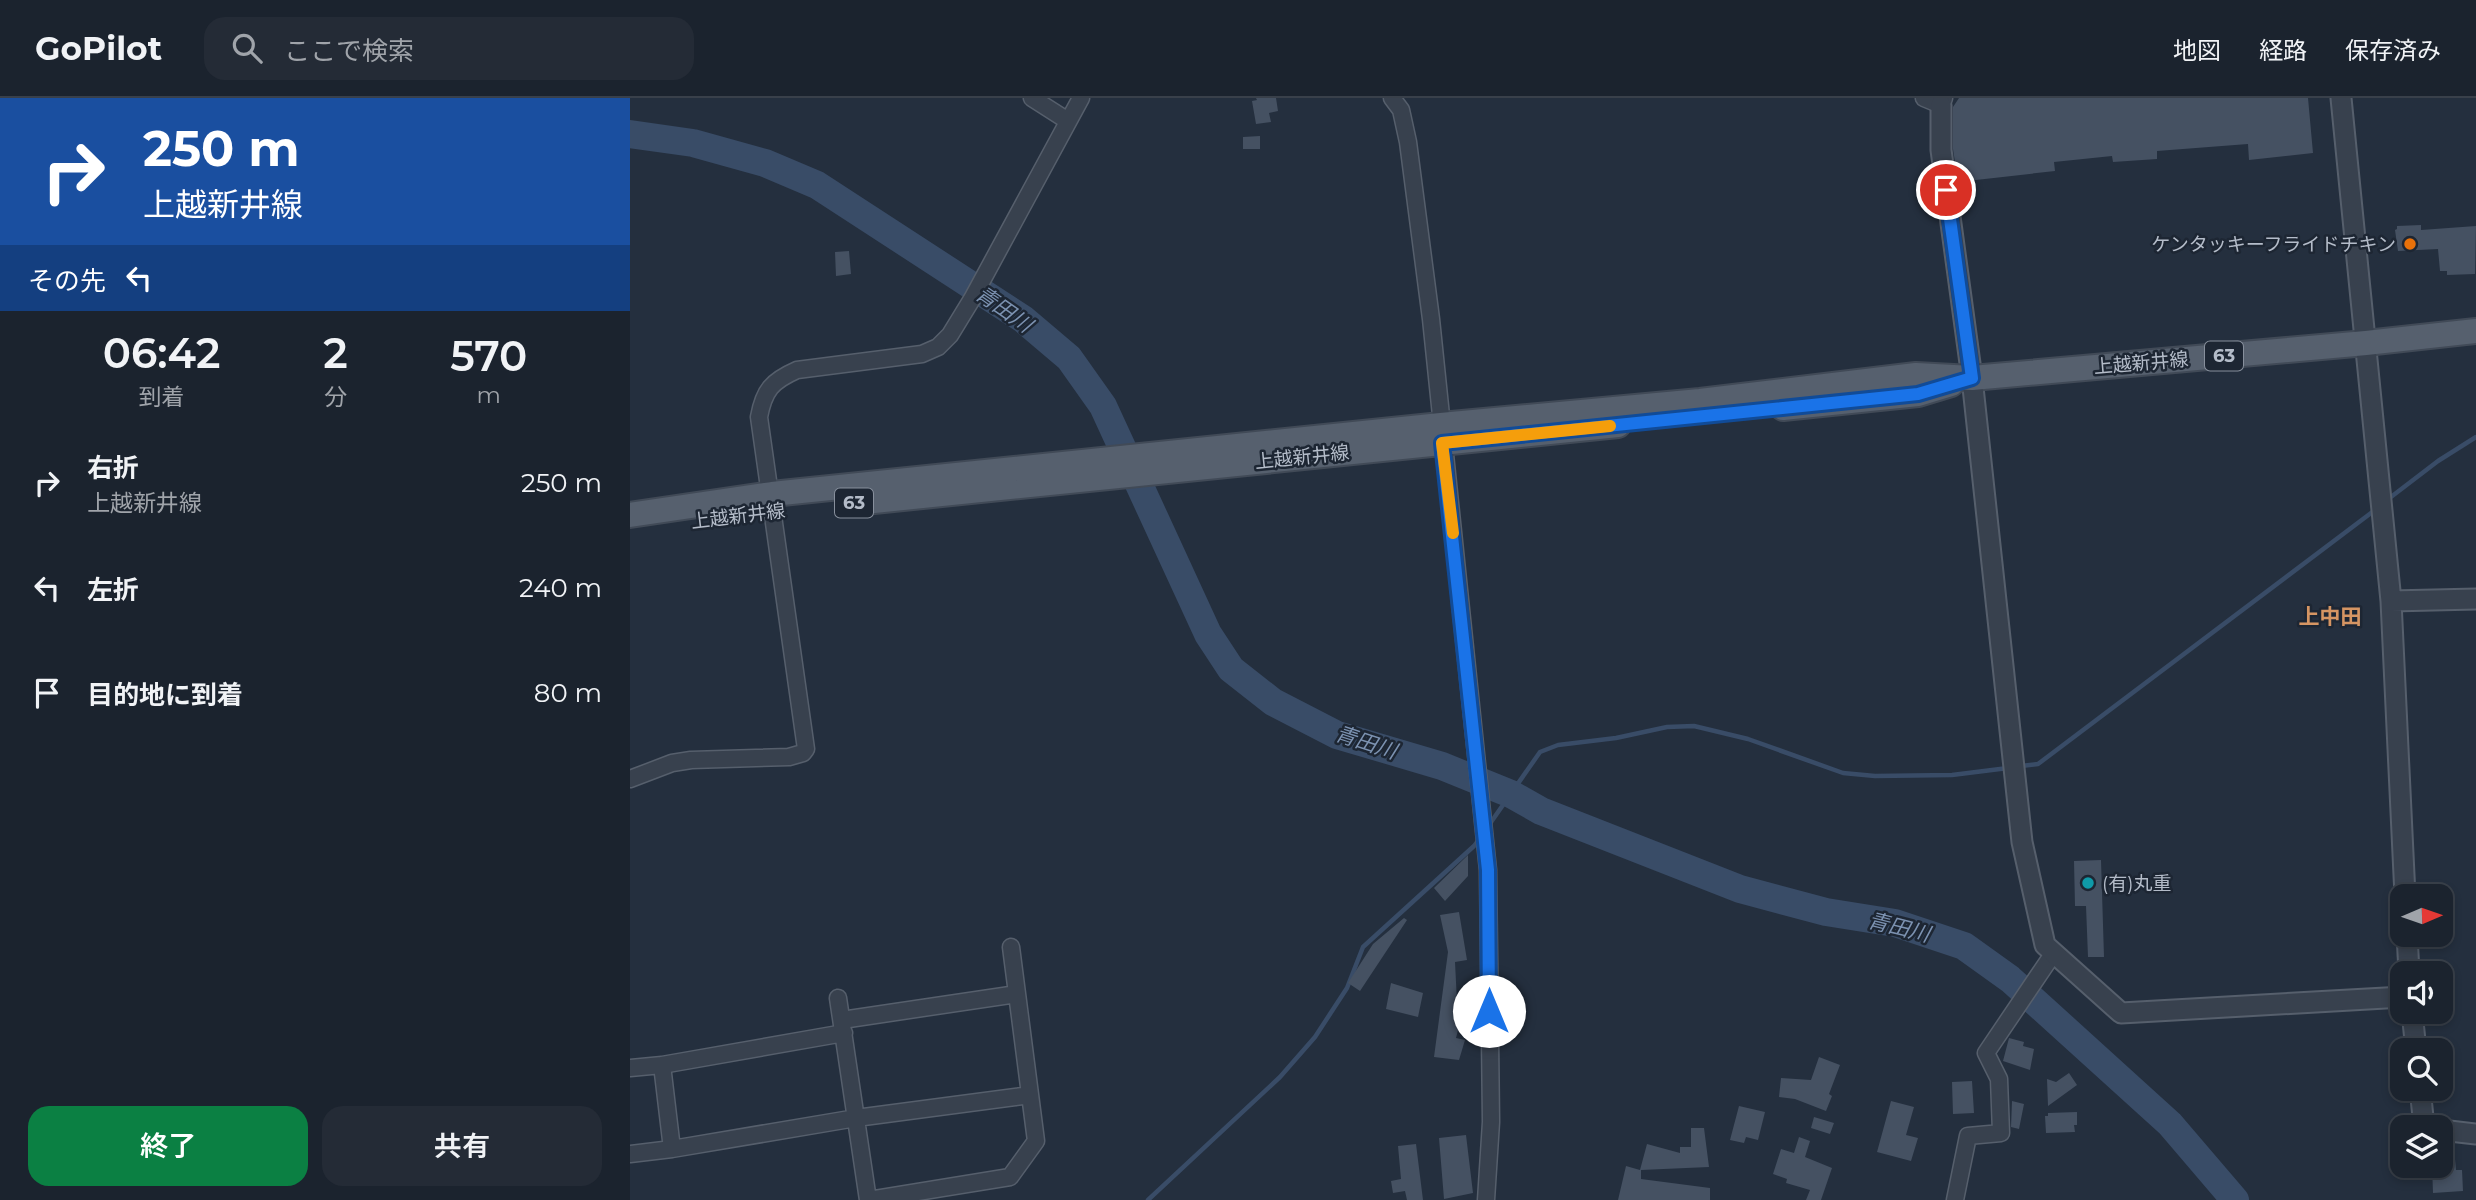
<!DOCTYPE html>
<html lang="ja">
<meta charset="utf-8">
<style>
body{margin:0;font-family:Montserrat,"Noto Sans JP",sans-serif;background:#242b36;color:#f1f3f6;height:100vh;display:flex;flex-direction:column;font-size:26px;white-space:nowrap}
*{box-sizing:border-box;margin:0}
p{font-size:23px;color:#a0a4aa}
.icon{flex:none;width:38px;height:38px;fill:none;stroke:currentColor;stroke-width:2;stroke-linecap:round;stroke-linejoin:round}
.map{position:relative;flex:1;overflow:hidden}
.details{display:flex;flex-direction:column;background:#1b232e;width:630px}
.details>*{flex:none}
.banner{background:#1a4fa0;color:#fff;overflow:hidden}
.needle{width:46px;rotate:88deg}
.fabs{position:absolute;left:1760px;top:786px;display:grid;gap:14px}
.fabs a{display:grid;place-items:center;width:63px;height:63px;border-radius:14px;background:#1b232e;box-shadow:0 4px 10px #0003,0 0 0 2px #39404a;font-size:35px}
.pin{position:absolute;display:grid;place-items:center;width:60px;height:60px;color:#fff;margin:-30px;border:4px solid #fff;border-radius:50%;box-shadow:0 2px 7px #0007}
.me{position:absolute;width:77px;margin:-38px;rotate:0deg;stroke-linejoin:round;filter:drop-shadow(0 0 5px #0008)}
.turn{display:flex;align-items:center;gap:24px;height:147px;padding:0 28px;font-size:32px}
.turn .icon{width:91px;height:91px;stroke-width:2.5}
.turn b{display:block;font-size:49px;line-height:60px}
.then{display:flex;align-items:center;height:66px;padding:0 28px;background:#0003;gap:14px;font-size:26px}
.eta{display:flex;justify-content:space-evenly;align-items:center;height:119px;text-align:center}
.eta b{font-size:42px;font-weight:600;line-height:49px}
.action{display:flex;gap:14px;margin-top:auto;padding:14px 28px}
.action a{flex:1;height:80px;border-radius:21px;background:#0b8043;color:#fff;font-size:28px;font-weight:600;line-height:80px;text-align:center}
.action a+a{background:#242b36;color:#f1f3f6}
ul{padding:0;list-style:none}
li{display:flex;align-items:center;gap:21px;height:105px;padding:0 28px}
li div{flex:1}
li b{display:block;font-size:26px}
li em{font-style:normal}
header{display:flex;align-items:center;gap:42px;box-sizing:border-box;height:98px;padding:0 35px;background:#1b232e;border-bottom:2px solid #39404a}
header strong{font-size:33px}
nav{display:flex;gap:38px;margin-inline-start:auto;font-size:24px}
.search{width:490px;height:63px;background:#242b36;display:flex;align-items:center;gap:18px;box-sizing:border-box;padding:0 24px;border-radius:21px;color:#a0a4aa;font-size:26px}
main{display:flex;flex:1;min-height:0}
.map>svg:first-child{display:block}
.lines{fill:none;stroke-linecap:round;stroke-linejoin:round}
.stream{stroke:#394c67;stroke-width:4.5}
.river{stroke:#394c67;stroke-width:28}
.building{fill:#455162}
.minor-casing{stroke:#565f6c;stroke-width:19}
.tertiary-casing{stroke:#565f6c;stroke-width:23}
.primary-casing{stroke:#414a57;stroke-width:28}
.minor{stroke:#38414e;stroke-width:16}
.tertiary{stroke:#38414e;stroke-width:19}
.primary{stroke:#56606e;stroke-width:24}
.route-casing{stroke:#114b97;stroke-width:18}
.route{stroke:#1a73e8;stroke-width:12}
.slow{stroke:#f59e0b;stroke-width:12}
.food-dot{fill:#e8710a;stroke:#1d2633;stroke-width:2.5}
.culture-dot{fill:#0f9aa8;stroke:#1d2633;stroke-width:2.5}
.labels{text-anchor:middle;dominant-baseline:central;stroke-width:5;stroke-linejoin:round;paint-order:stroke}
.shield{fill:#1d2633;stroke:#878f9c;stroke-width:2}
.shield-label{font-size:18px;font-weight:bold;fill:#b4bcc9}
.poi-label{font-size:19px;fill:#b4bcc9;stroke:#1d2633;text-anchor:end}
.street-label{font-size:19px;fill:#b4bcc9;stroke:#1d2633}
.water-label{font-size:21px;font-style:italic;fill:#7c92b1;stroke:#1d2633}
.neighbourhood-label{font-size:21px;font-weight:bold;fill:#d59563;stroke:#1d2633}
</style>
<header>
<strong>GoPilot</strong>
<div class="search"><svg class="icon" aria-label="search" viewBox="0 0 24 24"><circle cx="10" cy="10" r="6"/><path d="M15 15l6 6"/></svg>ここで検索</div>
<nav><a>地図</a><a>経路</a><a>保存済み</a></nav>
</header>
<main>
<section class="details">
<div class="banner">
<div class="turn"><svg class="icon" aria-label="right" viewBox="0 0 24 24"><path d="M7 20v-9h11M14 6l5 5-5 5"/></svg><div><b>250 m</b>上越新井線</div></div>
<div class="then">その先<svg class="icon" aria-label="left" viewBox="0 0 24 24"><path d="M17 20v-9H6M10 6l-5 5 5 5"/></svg></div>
</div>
<div class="eta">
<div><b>06:42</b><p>到着</p></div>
<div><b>2</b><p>分</p></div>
<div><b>570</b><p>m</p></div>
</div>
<ul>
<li><svg class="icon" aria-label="right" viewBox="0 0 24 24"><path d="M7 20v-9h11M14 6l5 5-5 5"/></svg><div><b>右折</b><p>上越新井線</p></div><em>250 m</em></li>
<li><svg class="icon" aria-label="left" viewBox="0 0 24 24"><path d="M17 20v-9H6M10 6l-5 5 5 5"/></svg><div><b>左折</b></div><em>240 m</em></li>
<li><svg class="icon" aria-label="arrive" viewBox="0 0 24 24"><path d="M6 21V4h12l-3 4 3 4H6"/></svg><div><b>目的地に到着</b></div><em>80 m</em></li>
</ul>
<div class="action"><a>終了</a><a>共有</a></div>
</section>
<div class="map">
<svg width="1846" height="1102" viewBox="0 0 1846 1102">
<rect width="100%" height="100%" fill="#242f3e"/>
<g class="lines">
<!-- stream -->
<path class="stream" d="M1757 402 1808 363 1846 339
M1391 668 1408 666 1745 412
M859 727 910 654 928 647 986 640 1037 629 1064 628 1118 641 1213 675 1245 678 1322 677 1378 670
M518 1102 650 979 685 939 717 890 733 849 844 748 850 740"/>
<!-- river -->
<path class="river" d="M0 36 63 45 135 65 187 87 393 221 439 260 473 308 578 536 601 571 643 604 707 637 812 668 881 696 911 713 1110 791 1196 814 1265 825 1334 848 1380 881 1540 1026 1605 1102"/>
</g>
<!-- building -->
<path class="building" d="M626 0H646L648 13 639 15 641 24 626 26 622 3 627 2Z
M1329 0H1678L1683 55 1619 62 1618 46 1527 53V61L1483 64 1482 58 1424 64 1425 73 1328 84 1323 51V9Z
M630 38V51H613V39Z
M1791 127V132L1846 128 1845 176 1817 177V173H1810L1808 151 1768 153 1765 132 1767 131V128Z
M219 153 221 176 206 178 205 154Z
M838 757V778L815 803 804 790Z
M1471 762 1474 859H1458L1456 808H1445L1444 763Z
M829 814 837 862 825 864 827 904 833 906 834 909 826 940 835 942 829 962 804 959 818 854 810 817Z
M774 820 777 822 730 893 718 885 743 846Z
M761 885 793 895 788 919 756 911Z
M1379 940 1394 944 1393 948 1404 951 1400 972 1373 963Z
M1189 959 1210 967 1199 996 1202 998 1196 1013 1165 1001 1149 999 1151 980 1181 982Z
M1439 975 1447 987 1418 1008 1417 981 1426 984Z
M1342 983 1344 1015 1323 1016 1322 984Z
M1261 1003 1284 1009 1276 1037 1288 1040 1281 1063 1247 1054Z
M1382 1003 1394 1006 1389 1031 1381 1029Z
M1109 1008 1135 1014 1128 1042 1116 1039 1114 1045 1100 1042Z
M1447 1014V1027H1444L1445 1034 1416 1035 1415 1018H1418V1015Z
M1184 1019 1204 1025 1200 1036 1181 1030Z
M1061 1030H1074L1079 1069 1011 1072V1081L1080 1090V1102H988L996 1068 1010 1072 1017 1046 1050 1055V1049H1061Z
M836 1037 843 1095 814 1101 809 1040Z
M1169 1039 1180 1043 1175 1059 1202 1070 1191 1102H1176L1180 1092 1156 1085 1157 1081 1143 1076 1151 1051 1164 1055Z
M786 1046 793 1102H777L775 1093 763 1095 761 1083 771 1081 768 1048Z
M1825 1061 1826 1072H1832L1833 1093 1803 1095 1802 1068H1811V1062Z"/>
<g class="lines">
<defs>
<path id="minor" d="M402 0 438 23
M762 0 771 12 778 44 801 221 858 772 861 1024 856 1102
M1294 0 1311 7 1314 0
M0 681 42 665 61 662 159 659 173 655 176 651 129 319C134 292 142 283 167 272L292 256 308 249 320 237 342 201 451 0
M208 900 238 1102
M212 922 387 896
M32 967 214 935
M0 970 32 967 42 1051
M0 1056 42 1051 226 1020 400 997
M239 1102 380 1079 406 1043 381 849
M1325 1102 1338 1038 1371 1035 1369 981 1356 955 1423 856"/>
<path id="tertiary" d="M1711 0 1761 503 1775 798
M1311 7V52L1342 280 1392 744 1415 847 1491 915 1773 899
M1761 503 1846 501
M1777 836 1779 875
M1782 914 1786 952
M1790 990 1794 1029
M1811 1032 1846 1036"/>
<path id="primary" d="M1153 310 1288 296 1321 286
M234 404 988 327
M0 417 142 396 811 327 1070 303 1286 277 1342 280 1736 245 1846 233"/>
</defs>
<!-- minor casing -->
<use href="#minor" class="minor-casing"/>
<!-- tertiary casing -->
<use href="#tertiary" class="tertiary-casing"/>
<!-- primary casing -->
<use href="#primary" class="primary-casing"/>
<!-- minor -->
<use href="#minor" class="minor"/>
<!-- tertiary -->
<use href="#tertiary" class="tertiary"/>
<!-- primary -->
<use href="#primary" class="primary"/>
</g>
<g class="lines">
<defs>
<path id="route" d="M859 913 858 772 812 345 1288 296 1342 280 1316 92"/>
</defs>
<!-- route casing -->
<use href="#route" class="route-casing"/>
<!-- route -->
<use href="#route" class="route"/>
<!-- slow -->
<path class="slow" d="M823 435 812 345 980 328"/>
</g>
<!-- markers -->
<circle class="food-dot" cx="1780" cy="146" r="7"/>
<circle class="culture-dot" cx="1458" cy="785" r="7"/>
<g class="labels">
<!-- shield labels -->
<g class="shield">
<rect x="1575" y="243.5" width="38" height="29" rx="5"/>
<rect x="205" y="390.5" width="38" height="29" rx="5"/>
</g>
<g class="shield-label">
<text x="1594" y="258">63</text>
<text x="224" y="405">63</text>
</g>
<!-- poi labels -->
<g class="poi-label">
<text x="1766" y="146">ケンタッキーフライドチキン</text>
<text x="1472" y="785" text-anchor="start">(有)丸重</text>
</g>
<!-- street labels -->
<g class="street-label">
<text transform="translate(1511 265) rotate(-5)">上越新井線</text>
<text transform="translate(672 359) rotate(-6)">上越新井線</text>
<text transform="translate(108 418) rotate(-7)">上越新井線</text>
</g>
<!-- water labels -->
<g class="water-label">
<text transform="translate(374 211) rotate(35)">青田川</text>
<text transform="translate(736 644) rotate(18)">青田川</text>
<text transform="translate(1269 829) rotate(14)">青田川</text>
</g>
<!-- neighbourhood labels -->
<g class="neighbourhood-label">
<text x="1700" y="518">上中田</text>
</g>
</g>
</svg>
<div class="fabs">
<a><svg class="needle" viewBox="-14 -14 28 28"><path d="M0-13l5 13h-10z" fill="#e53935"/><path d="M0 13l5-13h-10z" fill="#a0a4aa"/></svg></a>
<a><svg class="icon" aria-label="sound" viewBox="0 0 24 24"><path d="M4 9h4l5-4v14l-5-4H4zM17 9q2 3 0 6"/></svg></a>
<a><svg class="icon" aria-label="search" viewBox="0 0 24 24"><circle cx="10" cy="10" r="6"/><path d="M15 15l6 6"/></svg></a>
<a><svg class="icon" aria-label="layers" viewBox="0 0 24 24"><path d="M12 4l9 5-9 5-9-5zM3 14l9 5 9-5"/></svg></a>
</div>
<div class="pin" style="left:1316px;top:92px;background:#d93025"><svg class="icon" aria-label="arrive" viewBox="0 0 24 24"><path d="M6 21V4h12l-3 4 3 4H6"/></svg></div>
<svg class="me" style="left:859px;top:913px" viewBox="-20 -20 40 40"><circle r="19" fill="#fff"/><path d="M0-13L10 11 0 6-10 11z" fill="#1a73e8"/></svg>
</div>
</main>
